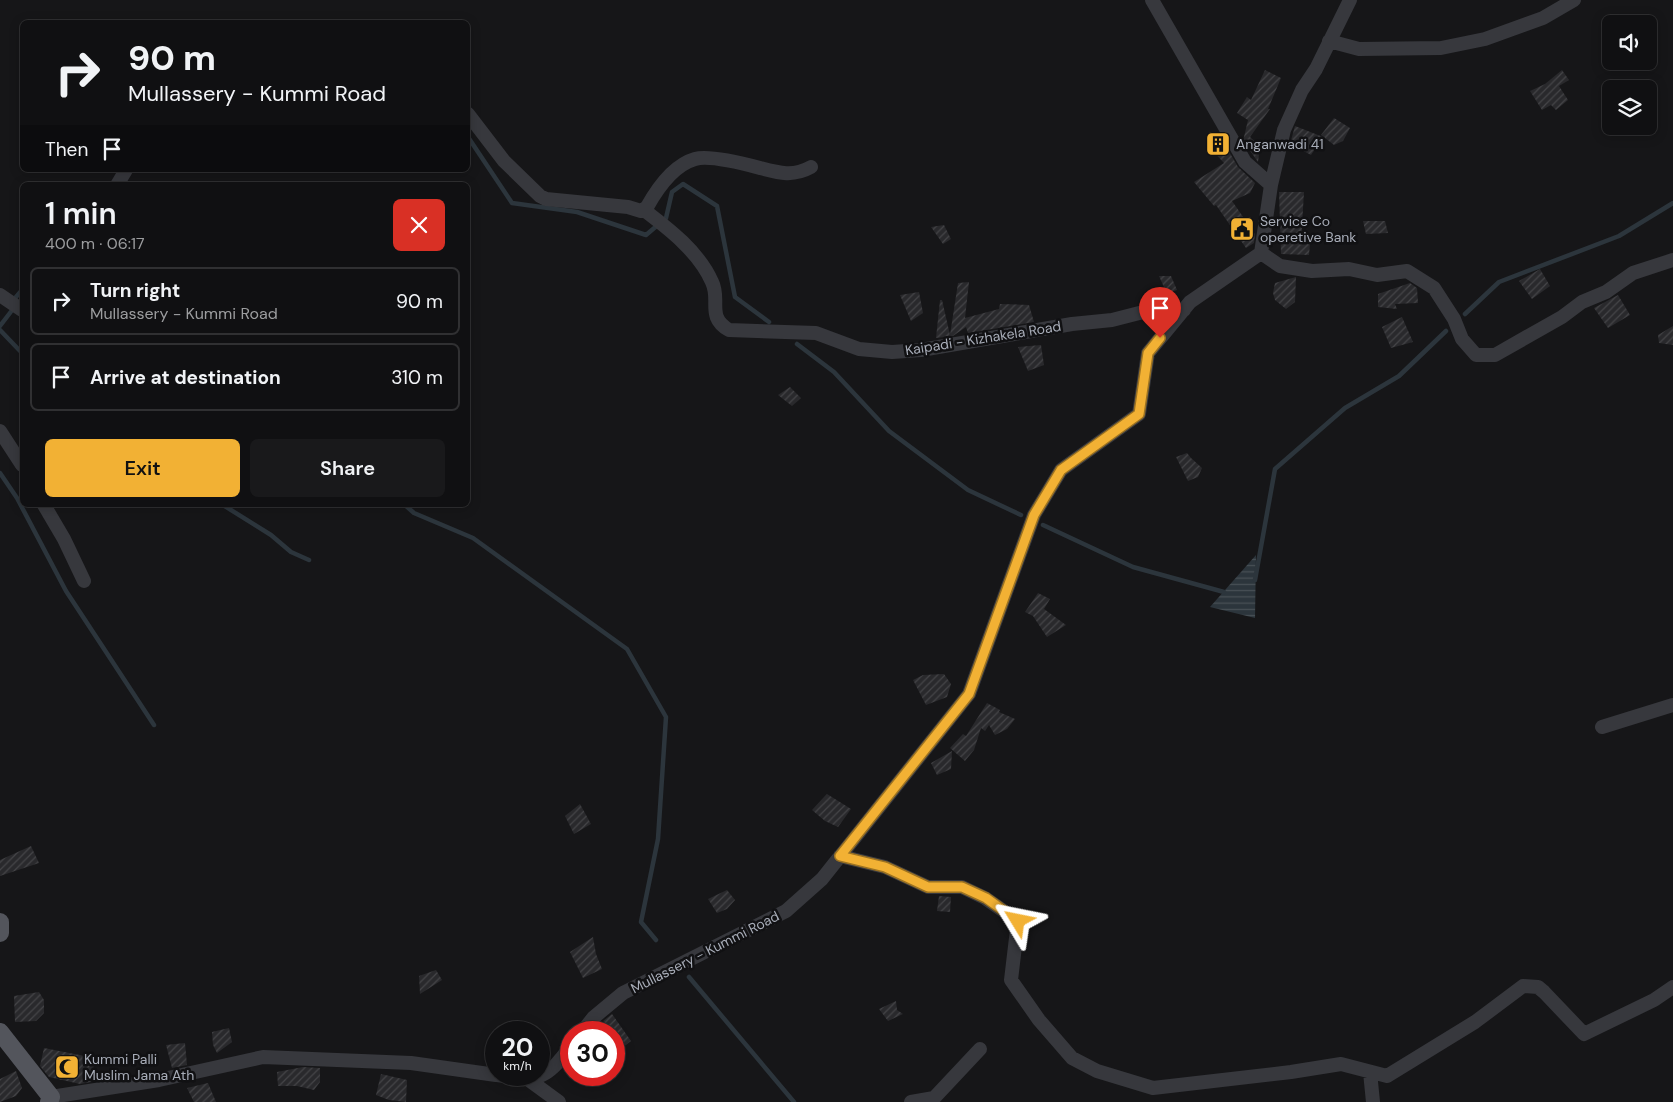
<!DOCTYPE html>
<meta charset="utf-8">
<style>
body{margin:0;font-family:"DM Sans",sans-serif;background:#19191b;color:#f1f3f6;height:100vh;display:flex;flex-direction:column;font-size:19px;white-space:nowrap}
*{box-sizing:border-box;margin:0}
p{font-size:16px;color:#9c9d9f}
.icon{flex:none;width:28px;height:28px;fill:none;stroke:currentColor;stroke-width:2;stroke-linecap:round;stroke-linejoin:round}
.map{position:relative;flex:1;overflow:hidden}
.drawer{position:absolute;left:20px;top:182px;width:450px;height:325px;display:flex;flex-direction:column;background:#101012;border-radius:8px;box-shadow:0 2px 12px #0003,0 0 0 1px #303032}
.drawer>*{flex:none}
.banner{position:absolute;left:20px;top:20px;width:450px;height:152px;border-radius:8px;box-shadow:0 2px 12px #0003,0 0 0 1px #303032;background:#101012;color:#f1f3f6;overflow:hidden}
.controls{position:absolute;left:1602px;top:15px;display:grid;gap:10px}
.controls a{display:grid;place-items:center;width:55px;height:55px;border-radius:8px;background:#101012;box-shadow:0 2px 12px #0003,0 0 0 1px #303032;font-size:25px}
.speed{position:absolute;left:485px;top:1021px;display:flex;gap:10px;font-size:25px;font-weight:700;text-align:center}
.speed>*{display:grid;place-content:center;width:65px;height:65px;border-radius:50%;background:#101012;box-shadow:0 2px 12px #0003,0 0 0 1px #303032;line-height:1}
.speed small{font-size:12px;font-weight:400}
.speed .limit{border:8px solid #d22;background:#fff;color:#111}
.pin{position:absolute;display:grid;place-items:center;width:42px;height:42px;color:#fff;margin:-51px -21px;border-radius:50% 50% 50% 0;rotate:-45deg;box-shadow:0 0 5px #0007}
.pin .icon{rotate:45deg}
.me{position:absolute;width:55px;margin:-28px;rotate:305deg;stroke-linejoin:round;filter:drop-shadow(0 0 4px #0008)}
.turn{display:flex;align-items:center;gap:18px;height:105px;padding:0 25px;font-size:22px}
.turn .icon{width:65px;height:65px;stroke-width:2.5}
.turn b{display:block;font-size:35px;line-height:42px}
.then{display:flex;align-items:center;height:48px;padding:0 25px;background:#0003;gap:10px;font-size:19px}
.round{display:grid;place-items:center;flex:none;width:52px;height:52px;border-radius:8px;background:#19191b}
.overview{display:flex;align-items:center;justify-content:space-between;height:85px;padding:0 25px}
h1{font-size:30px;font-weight:600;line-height:38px}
.primary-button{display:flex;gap:10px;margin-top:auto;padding:10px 25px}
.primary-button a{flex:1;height:58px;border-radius:8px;background:#f2b134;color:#111;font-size:20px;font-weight:600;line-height:58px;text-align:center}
.primary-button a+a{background:#19191b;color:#f1f3f6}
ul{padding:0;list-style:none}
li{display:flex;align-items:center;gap:15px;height:68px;margin:0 10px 8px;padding:0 15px;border:2px solid #303032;border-radius:8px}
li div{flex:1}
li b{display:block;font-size:19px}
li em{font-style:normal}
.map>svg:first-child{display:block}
.water{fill:url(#water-rules)}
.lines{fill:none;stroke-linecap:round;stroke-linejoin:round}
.stream{stroke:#2c353c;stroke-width:4.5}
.building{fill:url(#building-hatch)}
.minor{stroke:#37383d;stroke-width:14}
.major{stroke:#53555c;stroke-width:18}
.route-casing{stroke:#9d7322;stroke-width:12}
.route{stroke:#f2b134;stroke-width:9}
.labels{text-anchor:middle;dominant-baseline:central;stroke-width:5;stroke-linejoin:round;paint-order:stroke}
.poi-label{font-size:14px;fill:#a8adb8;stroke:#111113;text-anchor:start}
.street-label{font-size:14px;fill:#a8adb8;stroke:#111113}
</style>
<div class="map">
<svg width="1673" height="1102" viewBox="0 0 1673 1102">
<defs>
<pattern id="water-rules" width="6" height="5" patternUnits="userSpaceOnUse" patternTransform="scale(1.25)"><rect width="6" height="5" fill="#2c353c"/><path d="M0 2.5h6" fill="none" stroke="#485056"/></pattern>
<pattern id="building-hatch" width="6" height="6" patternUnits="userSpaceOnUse" patternTransform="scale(1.25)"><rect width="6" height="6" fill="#29292c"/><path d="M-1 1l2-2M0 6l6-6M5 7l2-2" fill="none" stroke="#454548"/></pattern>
</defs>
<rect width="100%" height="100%" fill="#161618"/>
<!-- water -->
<path class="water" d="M1256 555 1255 618 1210 607Z"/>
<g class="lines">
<!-- stream -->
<path class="stream" d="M468 137 512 203 577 212 646 235 666 218 672 192 683 184 717 206 735 297 769 322
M1465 314 1499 282 1619 236 1673 203
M0 326 13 309 16 297 22 290
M0 330 22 353
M797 344 834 372 889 431 968 490 1021 515
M0 473 17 498 66 591 154 725
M223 505 271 535 291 552 309 560
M405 505 414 513 473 538 627 649 666 717 658 839 641 922 656 940
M1043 525 1133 567 1224 592
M1255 580 1275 469 1345 408 1399 376 1446 331
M689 977 794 1102"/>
</g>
<!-- building -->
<path class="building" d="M1265 70 1281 78 1268 109H1270L1250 137 1260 146 1258 162 1243 141 1248 120 1237 113 1247 97 1251 100Z
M1562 70 1569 80 1559 86 1568 100 1556 110 1551 105 1542 110 1530 91 1545 84Z
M1334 118 1350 128 1343 141 1334 145 1321 135Z
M1295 126 1323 137 1311 155 1290 144Z
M1220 136 1238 167 1255 183 1250 193 1232 201 1255 234 1254 243 1246 248 1216 205 1214 206 1194 182 1224 163 1208 146Z
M1279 192H1304L1301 242 1310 244 1309 255 1281 254Z
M1363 221H1385L1388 233 1366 234Z
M944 225 951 239 943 244 931 227Z
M1540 269 1550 286 1532 299 1519 281Z
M1159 276H1171L1177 290 1167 294Z
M1296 277 1295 302 1286 309 1275 300 1273 293 1275 283Z
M969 282 965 318 999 309 1000 304 1029 305 1034 322 968 333 966 327 953 336 936 338 940 300H942L950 335 958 283Z
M1410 283 1417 288 1418 303 1395 304 1397 309 1378 307V294Z
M919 292 923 313 911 321 900 295Z
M1618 295 1630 315 1608 328 1594 308Z
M1402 317 1413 342 1391 348 1382 327Z
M1673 326V345L1659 343 1658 335Z
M1041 345 1044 365 1028 371 1018 347Z
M790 387 801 398 792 406 778 395Z
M1187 453 1191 458 1202 468 1198 477 1188 481 1176 457Z
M1038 593 1050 599 1044 609 1066 625 1047 637 1033 616 1025 612Z
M944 674 951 684 947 697 926 705 913 680 923 675Z
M987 703 1000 710 999 712 1015 719 1007 729 995 735 989 725 985 731 981 728 974 750 965 761 950 748 963 734 966 736Z
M952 751 951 769 937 775 931 763Z
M827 794 851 809 838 827 825 821 812 810Z
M580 804 591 824 574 834 565 816Z
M31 846 39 863 0 876V860Z
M727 890 735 900 727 909 717 913 708 899Z
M939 896 951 897 950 912 937 911Z
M593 937 596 954 602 969 583 978 570 952Z
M436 970 442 980 420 994 419 976Z
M39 992 44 1000V1013L36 1021 15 1022 14 996Z
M896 1001 897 1010 903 1014 888 1021 879 1009Z
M612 1014 631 1041 622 1048 614 1032 603 1021Z
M229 1028 232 1042 217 1053 213 1045 212 1032Z
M185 1043 187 1065 172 1068 166 1045Z
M44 1048 95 1058 91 1082 80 1084 49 1077 40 1066Z
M303 1067 320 1068V1082L314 1090 297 1086H278L277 1072Z
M16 1071 22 1088 16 1096 0 1102V1079Z
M381 1074 407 1080 406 1102 389 1100 376 1095Z
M208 1083 216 1102H194L187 1088Z"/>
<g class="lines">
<!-- minor -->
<path class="minor" d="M1152 0 1245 162 1271 185
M1329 41 1359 49 1441 48 1485 39 1543 18 1574 0
M468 114 504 161 540 196 546 199 628 207 641 211 647 207C657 189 674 165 695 159 709 155 745 164 760 168 779 173 793 177 811 167
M117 185 126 170
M644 210C669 229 699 252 712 282 721 300 706 317 729 330L816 333 859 349 892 352 921 350 1072 324 1112 320 1151 310H1184
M1261 253 1280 266 1312 271 1349 269 1377 275 1407 271 1434 288 1454 319 1462 339 1476 355H1495L1562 317 1582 302 1606 292 1633 273 1673 260
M0 295 22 310
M0 431 22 465
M44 505 64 539 84 581
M1602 727 1673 705
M840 856 885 867 928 887H962L985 898 1018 921 1011 980 1039 1020 1072 1058 1097 1071 1153 1088 1291 1072 1341 1064 1387 1076 1475 1022 1523 986 1538 987 1544 992 1584 1034 1654 1000 1673 987
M582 1032 593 1018 623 993 786 911 822 879 969 694 1034 515 1061 470 1139 414 1148 353 1190 302 1261 253 1271 185 1284 130 1302 90 1316 69 1350 0
M1370 1072 1373 1102
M497 1075C539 1081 545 1081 571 1046
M529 1080 559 1102
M51 1097 159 1080 263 1057 411 1063 496 1075
M911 1102 934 1098 980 1049"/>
<!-- major -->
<path class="major" d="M0 922V933
M0 1032 51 1097 49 1102"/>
</g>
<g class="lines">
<defs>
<path id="route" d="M1018 921 986 898 962 887H928L885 867 840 856 969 694 1034 515 1061 470 1139 414 1148 353 1160 338"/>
</defs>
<!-- route casing -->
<use href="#route" class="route-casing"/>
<!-- route -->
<use href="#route" class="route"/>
</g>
<!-- icons -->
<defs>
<symbol id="building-square" viewBox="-11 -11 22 22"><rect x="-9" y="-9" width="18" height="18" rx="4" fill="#f2b134" stroke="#111113"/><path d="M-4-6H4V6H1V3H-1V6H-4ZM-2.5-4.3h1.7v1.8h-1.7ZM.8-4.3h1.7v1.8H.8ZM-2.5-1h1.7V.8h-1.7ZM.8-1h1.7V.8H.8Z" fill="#111"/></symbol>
<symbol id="civic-square" viewBox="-11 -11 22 22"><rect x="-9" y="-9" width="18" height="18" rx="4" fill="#f2b134" stroke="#111113"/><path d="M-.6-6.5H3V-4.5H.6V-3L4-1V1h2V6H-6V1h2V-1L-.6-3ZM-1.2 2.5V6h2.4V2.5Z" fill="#111"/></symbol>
<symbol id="mosque-square" viewBox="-11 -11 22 22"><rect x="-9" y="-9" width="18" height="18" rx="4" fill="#f2b134" stroke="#111113"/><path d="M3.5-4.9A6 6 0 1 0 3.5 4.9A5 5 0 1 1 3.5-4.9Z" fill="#111"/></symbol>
</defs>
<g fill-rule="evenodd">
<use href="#building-square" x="1204" y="130" width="28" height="28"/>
<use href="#civic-square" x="1228" y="215" width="28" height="28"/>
<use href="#mosque-square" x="53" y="1053" width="28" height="28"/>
</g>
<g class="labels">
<!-- poi labels -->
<g class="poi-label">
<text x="1236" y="144">Anganwadi 41</text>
<text x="1260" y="221">Service Co<tspan x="1260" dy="16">operetive Bank</tspan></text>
<text x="84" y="1059">Kummi Palli<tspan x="84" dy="16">Muslim Jama Ath</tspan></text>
</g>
<!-- street labels -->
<g class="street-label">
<text transform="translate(983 338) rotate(-9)">Kaipadi - Kizhakela Road</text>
<text transform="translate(705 952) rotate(-27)">Mullassery - Kummi Road</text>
</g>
</g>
</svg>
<div class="controls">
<a><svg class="icon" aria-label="sound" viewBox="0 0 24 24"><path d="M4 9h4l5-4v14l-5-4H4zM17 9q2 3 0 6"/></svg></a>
<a><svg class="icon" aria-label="layers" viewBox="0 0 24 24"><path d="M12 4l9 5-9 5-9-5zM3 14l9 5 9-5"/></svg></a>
</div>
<div class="speed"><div>20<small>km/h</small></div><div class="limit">30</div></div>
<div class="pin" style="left:1160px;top:338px;background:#d93025"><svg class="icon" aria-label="arrive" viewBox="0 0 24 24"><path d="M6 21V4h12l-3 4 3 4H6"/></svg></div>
<svg class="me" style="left:1018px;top:921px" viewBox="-20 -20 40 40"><path d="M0-17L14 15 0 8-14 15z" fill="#f2b134" stroke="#fff" stroke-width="4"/></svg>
<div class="banner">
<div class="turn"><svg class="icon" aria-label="right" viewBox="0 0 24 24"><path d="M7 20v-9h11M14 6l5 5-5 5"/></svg><div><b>90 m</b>Mullassery - Kummi Road</div></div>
<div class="then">Then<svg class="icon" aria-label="arrive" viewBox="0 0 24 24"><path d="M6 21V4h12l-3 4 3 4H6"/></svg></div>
</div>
<section class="drawer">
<div class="overview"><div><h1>1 min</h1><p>400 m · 06:17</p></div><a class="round" style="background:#d93025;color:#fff"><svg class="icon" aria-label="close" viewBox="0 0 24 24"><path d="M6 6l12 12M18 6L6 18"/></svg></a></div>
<ul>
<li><svg class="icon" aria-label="right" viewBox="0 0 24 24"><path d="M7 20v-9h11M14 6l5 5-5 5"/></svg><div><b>Turn right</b><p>Mullassery - Kummi Road</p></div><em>90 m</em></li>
<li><svg class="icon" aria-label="arrive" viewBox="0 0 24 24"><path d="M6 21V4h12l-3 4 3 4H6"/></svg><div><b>Arrive at destination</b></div><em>310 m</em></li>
</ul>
<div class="primary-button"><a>Exit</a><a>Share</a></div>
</section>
</div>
